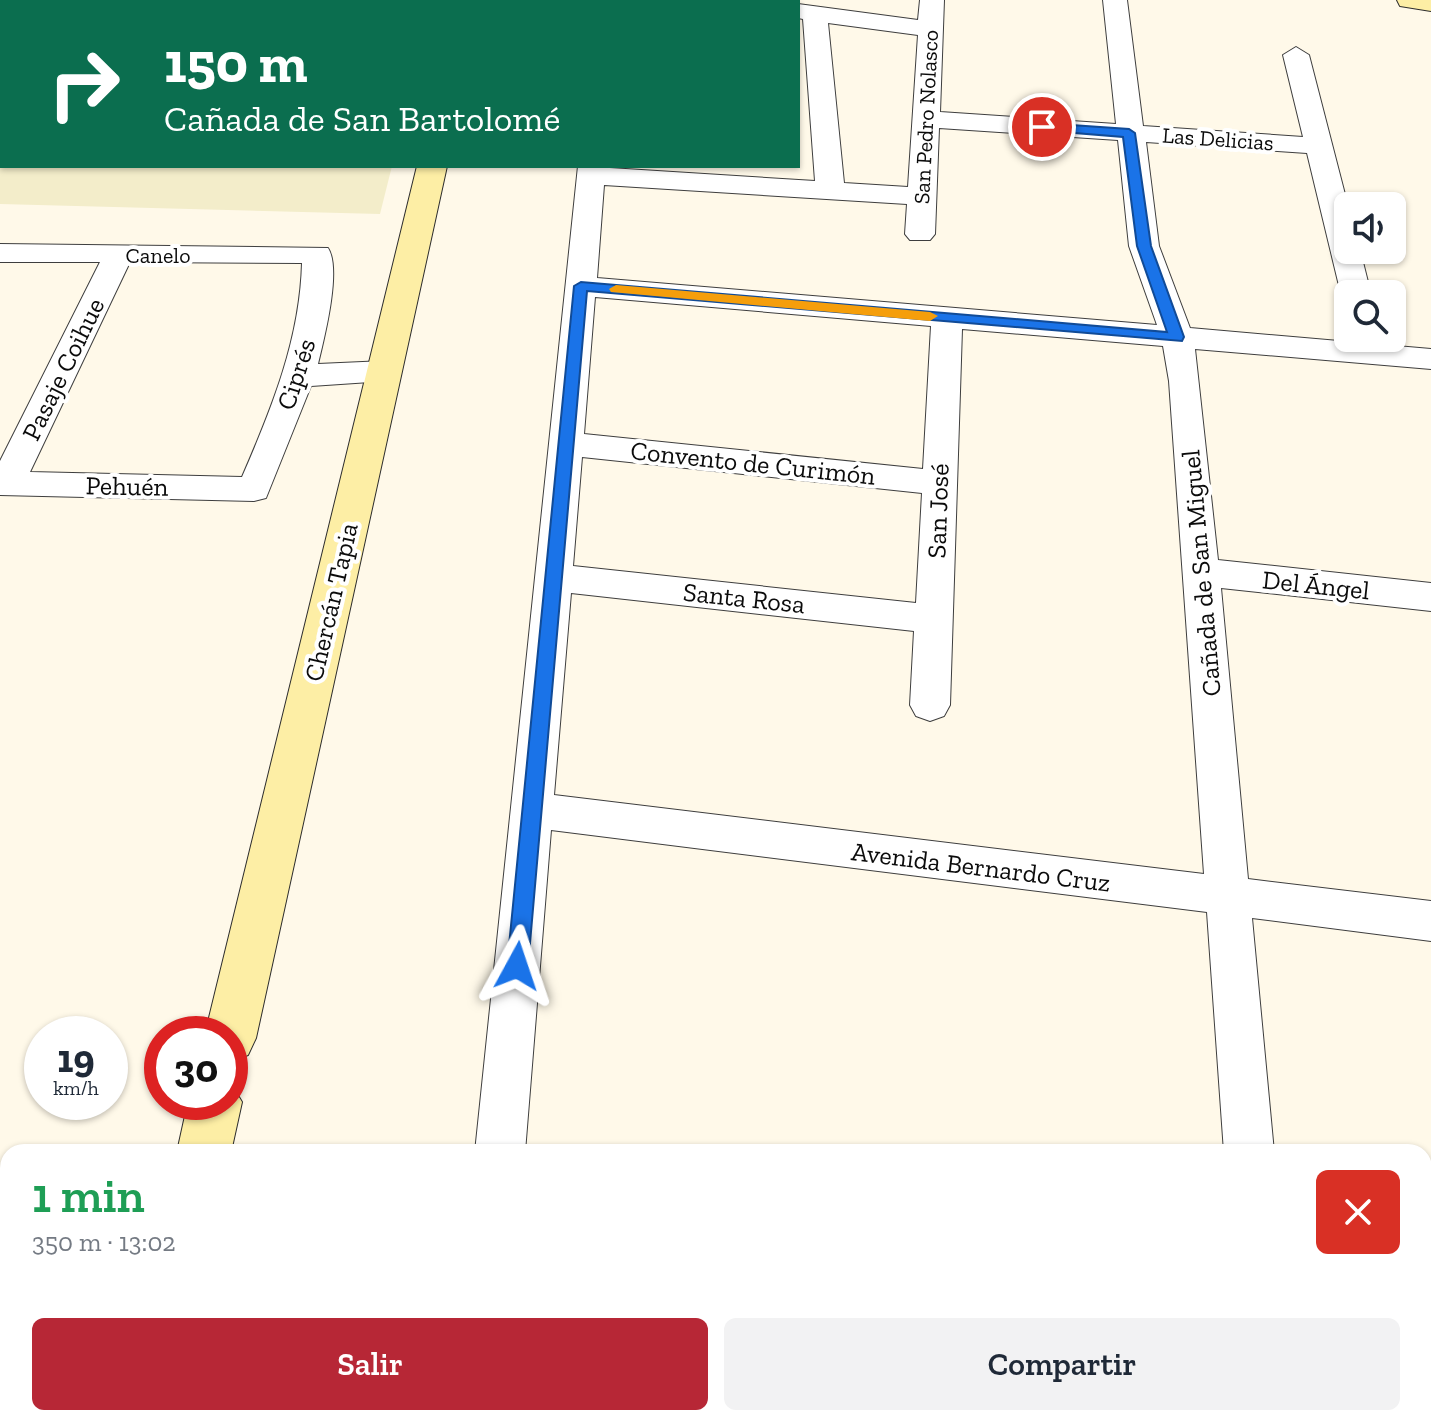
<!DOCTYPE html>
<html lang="es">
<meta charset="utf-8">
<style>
body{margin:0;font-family:"Zilla Slab",serif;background:#f2f2f3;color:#1f2937;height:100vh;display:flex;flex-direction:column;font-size:30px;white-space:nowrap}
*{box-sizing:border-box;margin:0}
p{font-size:26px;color:#747a83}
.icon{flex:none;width:44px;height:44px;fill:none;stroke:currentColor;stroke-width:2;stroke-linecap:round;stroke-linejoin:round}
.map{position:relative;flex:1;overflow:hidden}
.side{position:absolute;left:0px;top:1144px;width:1432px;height:282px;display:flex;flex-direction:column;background:#fff;border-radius:24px 24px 0 0;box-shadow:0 2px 6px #0004}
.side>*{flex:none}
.guide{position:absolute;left:0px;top:0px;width:800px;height:168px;box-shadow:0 2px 6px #0004;background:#0b6e4f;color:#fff;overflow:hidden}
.controls{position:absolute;left:1334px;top:192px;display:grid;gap:16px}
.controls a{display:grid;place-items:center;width:72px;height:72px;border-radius:12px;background:#fff;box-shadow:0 2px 6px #0004;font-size:40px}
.speed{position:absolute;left:24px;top:1016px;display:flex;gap:16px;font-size:40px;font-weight:700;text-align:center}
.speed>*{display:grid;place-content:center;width:104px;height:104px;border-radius:50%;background:#fff;box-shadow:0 2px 6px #0004;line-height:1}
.speed small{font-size:20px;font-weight:400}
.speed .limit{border:12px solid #d22;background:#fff;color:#111}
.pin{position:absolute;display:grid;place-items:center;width:68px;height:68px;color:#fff;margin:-34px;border:4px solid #fff;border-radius:50%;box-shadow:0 2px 8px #0007}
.me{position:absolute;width:88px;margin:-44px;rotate:5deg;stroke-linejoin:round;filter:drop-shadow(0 0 6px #0008)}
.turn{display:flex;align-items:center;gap:28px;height:168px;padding:0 32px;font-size:36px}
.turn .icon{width:104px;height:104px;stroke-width:2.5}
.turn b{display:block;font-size:56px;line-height:68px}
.round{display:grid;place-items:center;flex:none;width:84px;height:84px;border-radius:12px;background:#f2f2f3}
.overview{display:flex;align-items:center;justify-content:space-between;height:136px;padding:0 32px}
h1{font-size:48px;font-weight:600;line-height:60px;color:#1e9e55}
.primary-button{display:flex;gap:16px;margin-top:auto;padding:16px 32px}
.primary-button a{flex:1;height:92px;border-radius:12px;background:#b72736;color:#fff;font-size:32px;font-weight:600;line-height:92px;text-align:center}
.primary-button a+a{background:#f2f2f3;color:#1f2937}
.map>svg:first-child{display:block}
.farmland{fill:#f3edca}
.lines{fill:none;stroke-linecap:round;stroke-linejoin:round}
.street-casing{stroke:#3e3e3e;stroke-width:2}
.secondary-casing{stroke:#2d2d2d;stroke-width:2}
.street{fill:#fff;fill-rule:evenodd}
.secondary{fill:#fdeea5;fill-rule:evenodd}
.route{fill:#1a73e8;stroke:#114b97;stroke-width:2}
.slow{fill:#f59e0b}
.labels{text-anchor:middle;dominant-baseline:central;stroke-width:8;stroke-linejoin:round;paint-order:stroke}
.far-street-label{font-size:22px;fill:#0b0b0b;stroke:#fff}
.street-label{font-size:26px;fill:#0b0b0b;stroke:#fff}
</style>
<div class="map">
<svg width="1431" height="1425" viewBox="0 0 1431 1425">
<rect width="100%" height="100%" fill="#fff9e9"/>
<!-- farmland -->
<path class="farmland" d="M0 0H434L2 2V166H392L380 214 0 204Z"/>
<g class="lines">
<defs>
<path id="street" d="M596 0H620V2H596Z
M711 0H748L749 2H712Z
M920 0H944L940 112 1116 124 1103 0H1127L1143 126 1303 137 1283 55 1296 47 1309 55 1348 206V250H1360L1370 290 1368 294H1348V298L1340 290 1307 153 1146 142 1159 246 1190 328 1431 349V369L1195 349 1218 560 1431 583V611L1221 588 1248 879 1431 901V941L1252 918 1274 1152H1224L1207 912 551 830 525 1152H475L578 166 815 181 803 19 798 18V4L918 20ZM828 23 918 35 908 187 844 183ZM939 128 1118 140 1129 246 1157 325 597 278 604 185 907 204 905 234 910 240H930L935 234ZM595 297 931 326 923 469 584 434ZM962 329 1163 346 1169 381 1204 874 554 795 571 593 914 631 910 705 916 716 930 721 944 716 950 705ZM582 457 922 493 916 603 573 566Z
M0 244 328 248C342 269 324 339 318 364L385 361 397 364 401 371 397 378 385 381 311 386 266 498 254 501 0 495V461L100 262H0ZM130 262 302 263C300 339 272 408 242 477L30 472Z
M447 1418H503L502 1425H446Z
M1244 1418H1300V1425H1244Z"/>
<path id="secondary" d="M1397 0H1431V11L1400 6Z
M417 166H447L256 1038 248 1055 230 1062V1034H205Z
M230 1082 242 1102 231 1152H177L188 1102H230Z
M112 1418H172L171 1425H109Z"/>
</defs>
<!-- street casing -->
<use href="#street" class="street-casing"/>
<!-- secondary casing -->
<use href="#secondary" class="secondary-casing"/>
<!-- street -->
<use href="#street" class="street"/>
<!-- secondary -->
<use href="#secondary" class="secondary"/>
</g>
<!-- route -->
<path class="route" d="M1042 123 1129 129 1135 133 1151 246 1184 337 1182 341 587 291 528 966 525 972H510L507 966 574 286 581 282 1167 332 1137 246 1123 137 1038 130 1036 127Z"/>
<!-- slow -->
<path class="slow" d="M616 285 930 312 938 316 930 321 611 292 609 289Z"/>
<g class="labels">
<!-- far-street labels -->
<g class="far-street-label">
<text transform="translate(926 117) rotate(-87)">San Pedro Nolasco</text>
<text transform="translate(1218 139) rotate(4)">Las Delicias</text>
<text x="158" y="255">Canelo</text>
</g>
<!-- street labels -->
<g class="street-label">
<text transform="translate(63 369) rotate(-64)">Pasaje Coihue</text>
<text transform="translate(296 374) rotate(-72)">Ciprés</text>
<text transform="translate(753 463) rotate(6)">Convento de Curimón</text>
<text transform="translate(127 486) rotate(1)">Pehuén</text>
<text transform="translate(938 511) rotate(-88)">San José</text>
<text transform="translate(1201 573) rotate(-95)">Cañada de San Miguel</text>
<text transform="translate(1316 585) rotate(6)">Del Ángel</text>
<text transform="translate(744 598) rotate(6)">Santa Rosa</text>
<text transform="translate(331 602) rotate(-77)">Chercán Tapia</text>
<text transform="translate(981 867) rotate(7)">Avenida Bernardo Cruz</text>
</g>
</g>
</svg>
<div class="controls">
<a><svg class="icon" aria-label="sound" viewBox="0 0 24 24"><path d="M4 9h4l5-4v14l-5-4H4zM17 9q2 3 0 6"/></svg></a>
<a><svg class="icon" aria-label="search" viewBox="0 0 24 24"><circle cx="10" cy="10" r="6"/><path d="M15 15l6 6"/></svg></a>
</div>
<div class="speed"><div>19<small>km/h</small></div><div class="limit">30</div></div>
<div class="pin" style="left:1042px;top:127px;background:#d93025"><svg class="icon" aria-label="arrive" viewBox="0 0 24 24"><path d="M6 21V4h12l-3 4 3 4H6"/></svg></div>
<svg class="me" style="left:517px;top:966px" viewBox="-20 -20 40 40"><path d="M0-17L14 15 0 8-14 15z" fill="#1a73e8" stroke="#fff" stroke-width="4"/></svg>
<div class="guide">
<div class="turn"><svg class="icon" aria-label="right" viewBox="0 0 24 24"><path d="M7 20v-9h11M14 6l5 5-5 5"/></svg><div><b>150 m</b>Cañada de San Bartolomé</div></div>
</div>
<section class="side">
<div class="overview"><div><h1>1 min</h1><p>350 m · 13:02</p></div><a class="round" style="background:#d93025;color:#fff"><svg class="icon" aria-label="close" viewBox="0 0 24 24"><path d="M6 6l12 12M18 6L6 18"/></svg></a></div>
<div class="primary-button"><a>Salir</a><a>Compartir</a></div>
</section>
</div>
